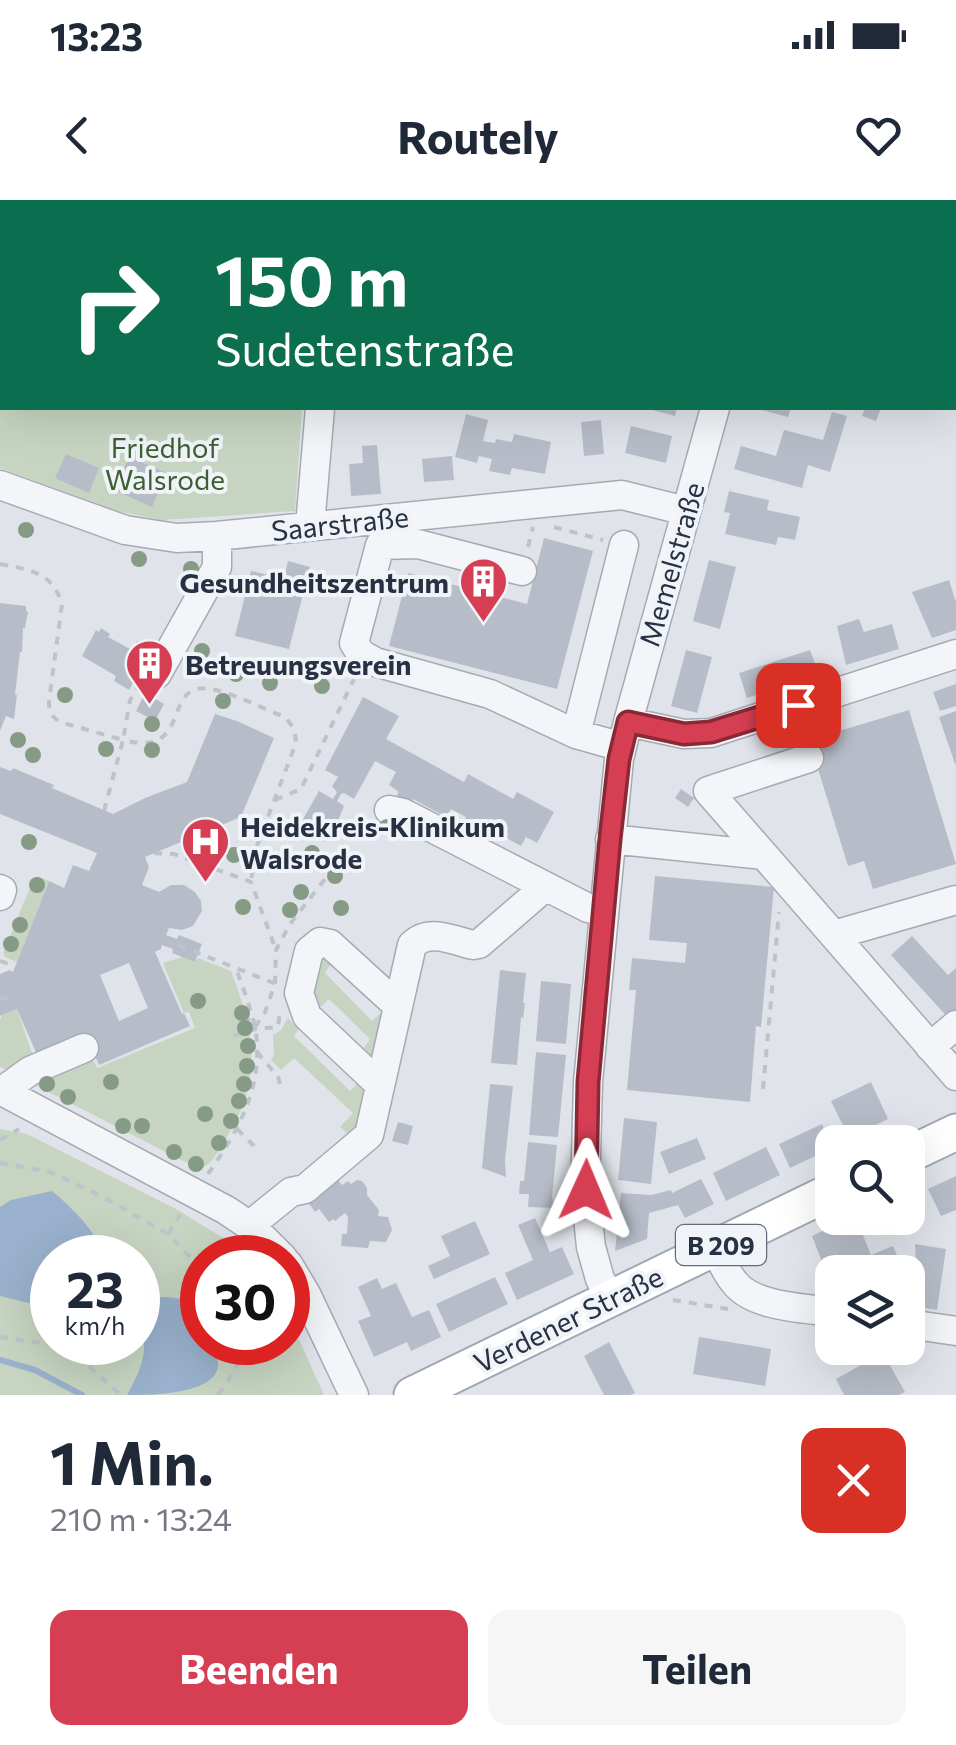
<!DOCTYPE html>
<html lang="de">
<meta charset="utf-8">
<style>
body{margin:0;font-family:Commissioner,sans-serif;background:#f6f6f7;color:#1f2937;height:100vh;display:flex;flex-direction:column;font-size:38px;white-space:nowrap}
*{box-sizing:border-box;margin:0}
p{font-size:32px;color:#747a83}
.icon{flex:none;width:55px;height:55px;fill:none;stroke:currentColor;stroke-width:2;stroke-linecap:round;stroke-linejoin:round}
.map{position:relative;height:1195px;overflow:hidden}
.drawer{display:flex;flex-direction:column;background:#fff;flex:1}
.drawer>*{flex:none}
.top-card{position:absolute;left:0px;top:0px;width:958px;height:210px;box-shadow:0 10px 40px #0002;background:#0b6e4f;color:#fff;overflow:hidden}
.tools{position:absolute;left:815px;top:925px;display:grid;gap:20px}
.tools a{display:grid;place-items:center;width:110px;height:110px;border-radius:20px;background:#fff;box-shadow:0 10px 40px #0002;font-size:50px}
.speed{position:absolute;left:30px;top:1035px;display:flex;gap:20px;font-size:50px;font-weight:700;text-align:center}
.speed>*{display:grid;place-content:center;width:130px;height:130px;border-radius:50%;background:#fff;box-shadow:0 10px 40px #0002;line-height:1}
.speed small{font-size:25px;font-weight:400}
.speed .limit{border:15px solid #d22;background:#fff;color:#111}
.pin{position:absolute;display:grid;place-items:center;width:85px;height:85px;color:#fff;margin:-42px;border-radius:20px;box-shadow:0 5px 15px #0006}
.me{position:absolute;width:110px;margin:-55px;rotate:1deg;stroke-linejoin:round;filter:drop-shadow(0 0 8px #0008)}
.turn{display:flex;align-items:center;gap:35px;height:210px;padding:0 50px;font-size:45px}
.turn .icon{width:130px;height:130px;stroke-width:2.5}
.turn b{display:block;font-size:70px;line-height:85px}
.round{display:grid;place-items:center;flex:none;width:105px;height:105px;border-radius:20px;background:#f6f6f7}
.head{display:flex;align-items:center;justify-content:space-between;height:170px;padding:0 50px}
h1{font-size:60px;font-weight:700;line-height:75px}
.button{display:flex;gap:20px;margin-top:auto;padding:20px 50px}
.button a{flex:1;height:115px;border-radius:20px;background:#d63e53;color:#fff;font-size:40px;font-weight:700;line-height:115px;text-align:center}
.button a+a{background:#f6f6f7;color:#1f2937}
.status{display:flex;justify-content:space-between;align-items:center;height:70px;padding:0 50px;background:#fff;direction:ltr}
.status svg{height:28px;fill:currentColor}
header{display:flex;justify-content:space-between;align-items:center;height:130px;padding:0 50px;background:#fff;font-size:45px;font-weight:700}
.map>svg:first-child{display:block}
.green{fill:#c6d4c1;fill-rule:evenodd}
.water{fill:#99b1cc}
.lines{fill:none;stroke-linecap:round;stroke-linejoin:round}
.stream{stroke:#99b1cc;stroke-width:6}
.building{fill:#b7bdc8;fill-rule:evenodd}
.minor-casing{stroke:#a5abb5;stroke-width:31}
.major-casing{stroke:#9fa8b6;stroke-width:39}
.path{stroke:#bec2c9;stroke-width:4;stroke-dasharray:8 8;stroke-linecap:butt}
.minor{stroke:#f3f5f8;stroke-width:28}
.major{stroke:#fff;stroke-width:35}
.tree{fill:#869b86}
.route-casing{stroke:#8b2836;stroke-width:25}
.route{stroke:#d63e53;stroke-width:18}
.labels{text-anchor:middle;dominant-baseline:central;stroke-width:8;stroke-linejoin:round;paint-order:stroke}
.shield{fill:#f0f3f7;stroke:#646b79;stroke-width:2.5}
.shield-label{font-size:25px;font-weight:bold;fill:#283143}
.park-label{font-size:28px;fill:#3c5f34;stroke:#f0f3f7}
.street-label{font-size:28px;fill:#283143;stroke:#f0f3f7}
.poi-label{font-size:28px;font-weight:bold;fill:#283143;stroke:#f0f3f7;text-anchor:start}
</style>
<div class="status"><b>13:23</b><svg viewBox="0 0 49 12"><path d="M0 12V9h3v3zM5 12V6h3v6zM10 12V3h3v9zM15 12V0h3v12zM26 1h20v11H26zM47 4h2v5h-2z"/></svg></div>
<header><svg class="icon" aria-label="back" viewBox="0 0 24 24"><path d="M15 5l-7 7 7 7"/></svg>Routely<svg class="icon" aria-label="heart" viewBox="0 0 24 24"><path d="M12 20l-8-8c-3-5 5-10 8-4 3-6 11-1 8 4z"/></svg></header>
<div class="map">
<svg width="956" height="1195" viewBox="0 0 956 1195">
<rect width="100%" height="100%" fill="#e0e4ea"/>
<!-- green -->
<path class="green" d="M0 0H317L316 2H2V208H302L295 311 162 320 121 312 0 268Z
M38 677 49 681 17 762 5 757 3 753 34 678Z
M323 755 335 758 325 773 372 821 383 811 374 861 360 853 370 839 329 799 317 810 310 793 318 759Z
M183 757 195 762 198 758 231 771C256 837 263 879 224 942 217 953 212 965 199 969L37 886 35 882 90 852 97 868 195 828 189 812 184 813 163 763Z
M17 809 35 862 11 872 0 867V820L2 815Z
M288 818 293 824 302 825 294 836 350 891 360 881 366 892 357 933 349 935 340 927 353 913 294 858 281 870 271 860 274 855 273 835 281 830Z
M0 929 27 934 176 1009 238 1047 248 1057 202 1058V1142H288V1115L324 1195H0ZM52 1058H138V1142H52Z"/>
<!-- water -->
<path class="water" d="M52 991C74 1009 95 1031 106 1057L52 1058V1101L33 1104 0 1096V1007L11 1000Z
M166 1097 183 1099 202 1114V1142L214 1143C215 1149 219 1161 218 1167 213 1195 149 1195 127 1195 137 1177 153 1147 138 1129V1098Z"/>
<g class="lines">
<!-- stream -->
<path class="stream" d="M0 1160 35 1170 82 1195"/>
</g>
<!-- building -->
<path class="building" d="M645 208H677L675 216Z
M754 208H791L788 217Z
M865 208H881L876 221 862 216Z
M832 212 847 216 830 272 808 265 802 288 734 269 741 246 776 256 784 230 823 240Z
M466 214 488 220 483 241 495 243 496 239 512 242 514 234 551 242 545 274 512 268 510 275 489 271 492 259 479 256 477 263 455 257Z
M601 220 604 254 584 256 581 222Z
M631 226 672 236 666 263 625 253Z
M377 245 381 294 351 296 349 264 363 263 362 246Z
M66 254 99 268 89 293 55 278Z
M452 256 454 280 424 282 422 259Z
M129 257 167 273 152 307 114 290Z
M729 291 769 300 767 310 800 317 795 340 778 337 776 345 725 334 730 313 724 312Z
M544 338 593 351 557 489 389 446 408 373 527 404Z
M709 360 736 367 720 429 693 421Z
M288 361 310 367 289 449 235 436 251 371 284 378Z
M949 380 956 402V430L932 438 912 392Z
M0 403 26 406V411L28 412 25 428H23L22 452H20L15 495H17L14 519 6 516 0 531Z
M859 419 864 432 892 424 899 449 846 465 837 426Z
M101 428 110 434 108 437 132 450 137 441 152 449 129 490 114 481 116 476 82 456 96 430 99 432Z
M686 450 712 457 697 513 671 506Z
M810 450 819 474 747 498 739 473Z
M956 484V506L940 511 933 492Z
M145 493 164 504 155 521 136 511Z
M363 497 399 516 386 539 464 582 468 574 513 599 517 592 554 612 537 643 526 637 521 646 477 622 475 625 465 620 466 617 451 609 446 617 413 599 412 602 405 604 399 601 397 594 399 592 389 585 396 572 375 561 354 599 344 593 341 594 337 601 344 606 335 628 332 629 324 642 298 628 319 591 333 599 337 592 332 586 338 577 325 570Z
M909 510 956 664 873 689 864 661 848 666 809 540Z
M956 511V564H955L939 517Z
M215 514 237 521 274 538 241 617 145 657 149 667 142 685 159 692 171 685H184L195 692 201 701 202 711 193 726 182 730 169 728 166 735 177 739 179 735 202 744 195 762 172 753 173 749 162 745 161 749 155 752 182 814 184 813 190 826 99 865 87 837 38 857 17 809 0 816V774L10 770 13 772 49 681 64 688 73 665 89 671 97 653 0 614V567L11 571 13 568 54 585 52 588 113 614 145 598 187 582ZM129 763 148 808 119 821 100 775Z
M681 589 694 598 688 607 675 598Z
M655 676 774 687 761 827 756 826 750 902 627 890 636 790H629L632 758 685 763 687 743 649 740Z
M912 736 948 775 956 768V816L951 821 891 755Z
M500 770 526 773 523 803H525L523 818 521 817 517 865 491 863Z
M541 781 571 784 566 844 536 841Z
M536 852 566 855 558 937 529 935Z
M871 882 888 919 849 938 831 901Z
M490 884 513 886 505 960 506 977 482 968Z
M624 918 657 922 651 984 618 980Z
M398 922 413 926 408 945 392 941Z
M822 924 832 948 790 968 779 944Z
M697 938 706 959 669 974 660 952Z
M528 942 557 945 552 997 554 1008 528 1007 529 994H519L520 981H524Z
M766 947 780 975 726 1001 713 973Z
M956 976V1010L941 1016 928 989Z
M701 979 714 1004 685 1018 678 1005 649 1013 647 1039 615 1051 621 993 651 995 671 990 672 993Z
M338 980 342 985 348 981 351 984 357 980 362 981 367 988V995L379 1010 378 1016 388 1017 392 1030 386 1042 370 1041 368 1048 341 1046 342 1034H347L348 1017 345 1013 335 1021 333 1019 329 1022 319 1009 315 1012 308 1002Z
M535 1018 550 1052 562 1047 574 1074 517 1100 505 1073 533 1060 518 1025Z
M850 1018H856L871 1055 893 1046 902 1067 900 1072H832V1088L812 1036Z
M475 1021 490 1054 434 1079 428 1066 450 1056 441 1036Z
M915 1044 946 1049 937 1110 918 1107Z
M495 1077 508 1104 449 1132 436 1104Z
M377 1078 382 1089 396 1083 412 1117 429 1110 441 1137 411 1151 407 1142 374 1157 358 1121 371 1116 358 1087Z
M699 1137 771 1149 765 1186 693 1174Z
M609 1142 635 1193 630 1195H604L584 1156Z
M883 1153 905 1192 899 1195H844L836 1179Z"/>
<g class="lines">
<defs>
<path id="minor" d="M337 2V0
M827 2 829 0
M0 285 125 330 177 338 217 336 622 295 686 311
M310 326 320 208
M522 371 418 344 380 345 354 443 361 454 375 462 490 494 576 534 622 547
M157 474 217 367V336
M628 522 684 534 711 533 956 454
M576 534 624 345
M389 610 403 613 588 708 604 711
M610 639 764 655 956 876
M764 655 708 591 809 558
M0 689 2 690 0 696
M834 735 956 700
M930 847 956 825
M380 885 307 816 299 793 309 751 320 742 330 744 398 806
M0 890 226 1010 253 1028 283 1058
M2 891 30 871 84 848
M250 1025 291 992 305 989 369 935 412 745C429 728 452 740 473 745L479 744 545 687
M715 1048C721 1060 726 1073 735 1083 754 1107 804 1108 832 1112
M288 1064 306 1094 354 1195
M611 1099 600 1079 591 1047 585 990 588 882 619 559 628 522 715 208
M908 1124 956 1131"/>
<path id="major" d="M908 955 956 932
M412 1195 832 991"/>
</defs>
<!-- minor casing -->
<use href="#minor" class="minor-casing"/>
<!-- major casing -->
<use href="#major" class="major-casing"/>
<!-- path -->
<path class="path" d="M31 0V2
M161 2V0
M0 144H2
M554 327 603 340
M528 347 533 327
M0 364C29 370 52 371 62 404L49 501C49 512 51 516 60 522L123 540 130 500 138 488
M813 533 833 527
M275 600 301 589 354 479
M104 611 123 540C187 557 166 496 197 489 216 484 261 508 280 515 292 522 295 529 296 543L255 651 251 682
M336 626 361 637
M154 653 174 654 251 682 276 750
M178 745 276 784
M0 761 15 766
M0 799 12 797
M255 827 265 812 275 784 276 750 290 724 339 661 352 656
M239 835 249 818
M234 836 255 829 278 827 280 811
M257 852 278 877 281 887
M763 889 779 712
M237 929 253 945 254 953
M0 940 19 929
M0 963 50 972 101 996 168 1034 202 1070
M208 974C235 935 260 894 257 844 256 819 244 792 236 768
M168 1034 180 1015
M673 1100 728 1109
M0 1137 47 1144 74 1153 121 1195
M218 1195C230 1178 242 1164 244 1142"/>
<!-- minor -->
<use href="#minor" class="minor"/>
<!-- major -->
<use href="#major" class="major"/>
</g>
<!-- trees -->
<g class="tree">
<circle cx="26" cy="330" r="8"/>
<circle cx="139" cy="359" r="8"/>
<circle cx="191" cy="369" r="8"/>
<circle cx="202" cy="451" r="8"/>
<circle cx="236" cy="474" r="8"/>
<circle cx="270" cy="483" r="8"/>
<circle cx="322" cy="486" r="8"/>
<circle cx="65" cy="495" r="8"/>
<circle cx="223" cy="501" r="8"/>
<circle cx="152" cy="524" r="8"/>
<circle cx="18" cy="540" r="8"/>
<circle cx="106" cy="549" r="8"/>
<circle cx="152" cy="550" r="8"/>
<circle cx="33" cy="555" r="8"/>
<circle cx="387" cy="627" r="8"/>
<circle cx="29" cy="642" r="8"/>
<circle cx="312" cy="653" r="8"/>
<circle cx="234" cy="655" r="8"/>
<circle cx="335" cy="676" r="8"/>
<circle cx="37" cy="685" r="8"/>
<circle cx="301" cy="692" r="8"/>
<circle cx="243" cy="707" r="8"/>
<circle cx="341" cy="708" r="8"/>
<circle cx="290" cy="710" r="8"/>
<circle cx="20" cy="725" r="8"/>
<circle cx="11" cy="744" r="8"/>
<circle cx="198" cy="801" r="8"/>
<circle cx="242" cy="813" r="8"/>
<circle cx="245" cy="828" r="8"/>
<circle cx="248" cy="846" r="8"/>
<circle cx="247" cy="866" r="8"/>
<circle cx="111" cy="882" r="8"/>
<circle cx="47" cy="884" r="8"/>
<circle cx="244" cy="884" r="8"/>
<circle cx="68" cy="897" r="8"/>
<circle cx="239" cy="901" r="8"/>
<circle cx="205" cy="914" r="8"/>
<circle cx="231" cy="921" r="8"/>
<circle cx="123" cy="926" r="8"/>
<circle cx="142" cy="926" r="8"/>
<circle cx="219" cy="943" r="8"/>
<circle cx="174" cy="952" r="8"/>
<circle cx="196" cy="964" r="8"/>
</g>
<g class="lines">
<defs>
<path id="route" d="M586 990 588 882 610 639 619 559 628 522 684 534 711 532 798 505"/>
</defs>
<!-- route casing -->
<use href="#route" class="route-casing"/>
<!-- route -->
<use href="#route" class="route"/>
</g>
<!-- icons -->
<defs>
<symbol id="building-pin" viewBox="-11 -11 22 30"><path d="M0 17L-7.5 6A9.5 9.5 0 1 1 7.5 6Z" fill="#d63e53" stroke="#f0f3f7"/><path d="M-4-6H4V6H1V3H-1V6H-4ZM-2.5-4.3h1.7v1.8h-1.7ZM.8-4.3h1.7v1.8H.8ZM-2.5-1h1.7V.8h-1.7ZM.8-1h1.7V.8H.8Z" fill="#fff"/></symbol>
<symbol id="hospital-pin" viewBox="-11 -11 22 30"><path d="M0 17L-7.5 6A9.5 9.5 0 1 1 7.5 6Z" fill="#d63e53" stroke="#f0f3f7"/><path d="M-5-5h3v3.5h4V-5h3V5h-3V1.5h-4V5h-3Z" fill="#fff"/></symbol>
</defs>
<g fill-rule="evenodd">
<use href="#building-pin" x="456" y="354" width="55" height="75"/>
<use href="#building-pin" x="122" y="436" width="55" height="75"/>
<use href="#hospital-pin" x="178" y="614" width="55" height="75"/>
</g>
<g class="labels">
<!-- shield labels -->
<rect class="shield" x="676" y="1025" width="90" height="40" rx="8"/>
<g class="shield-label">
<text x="721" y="1045">B 209</text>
</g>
<!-- park labels -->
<g class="park-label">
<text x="165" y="247">Friedhof<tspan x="165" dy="32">Walsrode</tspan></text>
</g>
<!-- street labels -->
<g class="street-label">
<text transform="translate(340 323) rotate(-6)">Saarstraße</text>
<text transform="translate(671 364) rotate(-74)">Memelstraße</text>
<text transform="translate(568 1119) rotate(-26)">Verdener Straße</text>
</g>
<!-- poi labels -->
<g class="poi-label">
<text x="449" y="382" text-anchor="end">Gesundheitszentrum</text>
<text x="185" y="464">Betreuungsverein</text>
<text x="240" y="626">Heidekreis-Klinikum<tspan x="240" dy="32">Walsrode</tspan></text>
</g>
</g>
</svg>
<div class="tools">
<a><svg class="icon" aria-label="search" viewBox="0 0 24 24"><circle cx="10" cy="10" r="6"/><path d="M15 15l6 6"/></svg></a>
<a><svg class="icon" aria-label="layers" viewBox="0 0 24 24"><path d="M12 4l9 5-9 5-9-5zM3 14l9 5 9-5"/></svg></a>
</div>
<div class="speed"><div>23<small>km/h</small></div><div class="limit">30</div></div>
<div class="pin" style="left:798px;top:505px;background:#d93025"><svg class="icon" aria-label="arrive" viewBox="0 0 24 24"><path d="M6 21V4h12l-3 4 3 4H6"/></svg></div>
<svg class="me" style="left:586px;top:990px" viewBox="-20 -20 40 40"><path d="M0-17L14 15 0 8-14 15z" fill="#d63e53" stroke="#fff" stroke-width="4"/></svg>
<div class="top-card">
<div class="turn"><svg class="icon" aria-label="right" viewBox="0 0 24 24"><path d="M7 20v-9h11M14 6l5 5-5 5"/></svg><div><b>150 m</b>Sudetenstraße</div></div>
</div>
</div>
<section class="drawer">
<div class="head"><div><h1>1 Min.</h1><p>210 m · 13:24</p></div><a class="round" style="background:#d93025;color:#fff"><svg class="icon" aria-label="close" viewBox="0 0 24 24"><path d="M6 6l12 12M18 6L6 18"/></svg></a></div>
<div class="button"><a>Beenden</a><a>Teilen</a></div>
</section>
